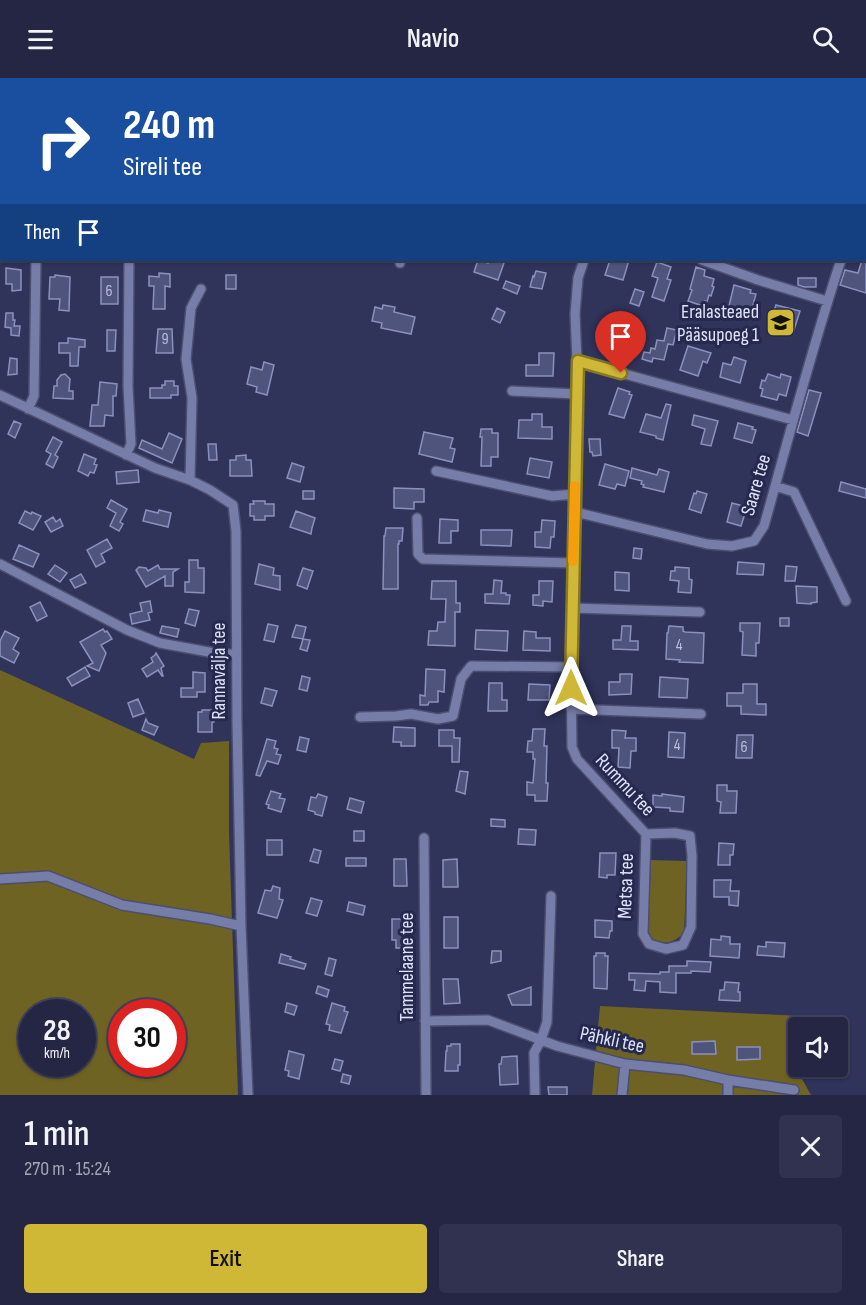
<!DOCTYPE html>
<meta charset="utf-8">
<style>
body{margin:0;font-family:"Sofia Sans Condensed",sans-serif;background:#30324f;color:#f1f3f6;height:100vh;display:flex;flex-direction:column;font-size:22px;white-space:nowrap}
*{box-sizing:border-box;margin:0}
p{font-size:20px;color:#a3a5b2}
.icon{flex:none;width:33px;height:33px;fill:none;stroke:currentColor;stroke-width:2;stroke-linecap:round;stroke-linejoin:round}
.map{position:relative;height:1017px;overflow:hidden}
.drawer{display:flex;flex-direction:column;background:#242644;flex:1}
.drawer>*{flex:none}
.hud{position:absolute;left:0px;top:0px;width:867px;height:183px;box-shadow:0 2px 4px #0004,0 0 0 2px #41435d;background:#1a4fa0;color:#fff;overflow:hidden}
.tools{position:absolute;left:788px;top:939px;display:grid;gap:12px}
.tools a{display:grid;place-items:center;width:60px;height:60px;border-radius:6px;background:#242644;box-shadow:0 2px 4px #0004,0 0 0 2px #41435d;font-size:30px}
.speed{position:absolute;left:18px;top:921px;display:flex;gap:12px;font-size:30px;font-weight:700;text-align:center}
.speed>*{display:grid;place-content:center;width:78px;height:78px;border-radius:50%;background:#242644;box-shadow:0 2px 4px #0004,0 0 0 2px #41435d;line-height:1}
.speed small{font-size:15px;font-weight:400}
.speed .limit{border:9px solid #d22;background:#fff;color:#111}
.pin{position:absolute;display:grid;place-items:center;width:51px;height:51px;color:#fff;margin:-62px -26px;border-radius:50% 50% 50% 0;rotate:-45deg;box-shadow:0 0 6px #0007}
.pin .icon{rotate:45deg}
.me{position:absolute;width:66px;margin:-33px;rotate:0deg;stroke-linejoin:round;filter:drop-shadow(0 0 4px #0008)}
.turn{display:flex;align-items:center;gap:21px;height:126px;padding:0 24px;font-size:27px}
.turn .icon{width:78px;height:78px;stroke-width:2.5}
.turn b{display:block;font-size:42px;line-height:51px}
.then{display:flex;align-items:center;height:57px;padding:0 24px;background:#0003;gap:12px;font-size:22px}
.round{display:grid;place-items:center;flex:none;width:63px;height:63px;border-radius:6px;background:#30324f}
.head{display:flex;align-items:center;justify-content:space-between;height:102px;padding:0 24px}
h1{font-size:36px;font-weight:600;line-height:45px}
.primary-button{display:flex;gap:12px;margin-top:auto;padding:12px 24px}
.primary-button a{flex:1;height:69px;border-radius:6px;background:#d0b837;color:#111;font-size:24px;font-weight:600;line-height:69px;text-align:center}
.primary-button a+a{background:#30324f;color:#f1f3f6}
header{display:flex;justify-content:space-between;align-items:center;height:78px;padding:0 24px;background:#242644;font-size:27px;font-weight:600}
.map>svg:first-child{display:block}
.forest{fill:#6f6323;fill-rule:evenodd}
.water{fill:#002028}
.building{fill:#4f547d;stroke:#8a91be;stroke-width:1.5}
.lines{fill:none;stroke-linecap:round;stroke-linejoin:round}
.minor-casing{stroke:#4c4e6f;stroke-width:12}
.tertiary-casing{stroke:#4c4e6f;stroke-width:14}
.minor{stroke:#777da9;stroke-width:9}
.tertiary{stroke:#777da9;stroke-width:10}
.route-casing{stroke:#877824;stroke-width:15}
.route{stroke:#d0b837;stroke-width:10}
.slow{stroke:#f59e0b;stroke-width:10}
.labels{text-anchor:middle;dominant-baseline:central;stroke-width:6;stroke-linejoin:round;paint-order:stroke}
.number-label{font-size:16px;fill:#bbbfdc}
.poi-label{font-size:20px;fill:#dfe3fb;stroke:#26294e;text-anchor:end}
.street-label{font-size:20px;fill:#dfe3fb;stroke:#26294e}
</style>
<header><svg class="icon" aria-label="menu" viewBox="0 0 24 24"><path d="M4 6h16M4 12h16M4 18h16"/></svg>Navio<svg class="icon" aria-label="search" viewBox="0 0 24 24"><circle cx="10" cy="10" r="6"/><path d="M15 15l6 6"/></svg></header>
<div class="map">
<svg width="866" height="1017" viewBox="0 0 866 1017">
<rect width="100%" height="100%" fill="#30335a"/>
<!-- forest -->
<path class="forest" d="M0 592 194 681 201 665 229 663V756L238 1017H0ZM32 934H82V986H32ZM122 934H172V986H122Z
M651 782 687 783 684 855C672 866 665 867 651 861L648 851Z
M600 928 801 938V949L798 950V988L801 989V999L811 1017H592Z"/>
<!-- water -->
<path class="water" d="M692 0H866V40V2H693Z"/>
<!-- building -->
<path class="building" d="M866 175V215L840 207 845 192 858 195 862 182H866Z
M478 182 488 185 489 182H505L498 202 474 194Z
M610 182H629L623 202 605 197Z
M657 184 671 189 667 201 671 202 664 223 652 219 658 200 652 198Z
M696 189 705 192 704 198 714 201 712 208 714 209 711 218 709 217 707 224 705 223 703 228 688 223 692 212 690 211Z
M6 190 21 192V212L12 213V206H6Z
M536 193 546 195 542 211 530 209 533 198 534 199Z
M159 195 170 196V209L165 208V231H153L154 208H149V198L159 199Z
M55 197 70 199 69 233 59 232 60 221H49L50 199H55Z
M226 197H236V211H226Z
M101 199H118V226H101Z
M798 200H816V209H804L798 207Z
M506 203 520 208 517 216 503 210Z
M734 207 751 212 750 215 756 216 751 234 729 228Z
M635 211 644 214 639 228 630 225Z
M383 227 395 229 394 234 415 239 411 256 381 250 382 245 372 243 375 229 382 231Z
M776 227 800 233 793 255 769 248Z
M497 230 505 234 500 245 492 241Z
M6 235H13V242H15L14 248H20L19 258 11 257V250L5 249Z
M604 250 612 252 610 257 627 261 623 275 599 268Z
M667 250 677 252 673 267 668 266 664 282 653 280 652 284 642 281 644 274 650 275 651 270 655 271 657 262 664 263Z
M158 251H172L173 275H156Z
M107 252H116L115 273H107Z
M68 260 85 262V269H79L78 288H70V275H59V265H68Z
M688 268 711 275 707 285 703 283 698 298 680 292Z
M539 275H554L553 298H526V287H539Z
M734 279 746 283 740 305 720 299 723 285 731 287Z
M10 280 17 281V296L8 297Z
M264 284 274 287 267 317 256 314 257 309 247 306 251 289 262 292Z
M65 296 70 301 69 313H73V321L53 320 54 308H57V302L61 297Z
M768 296 780 300 781 296 791 299 786 318 779 316 777 322 761 318 763 311 760 310 762 302 765 303Z
M165 303H174V308H178V317H171V320H150V310H162V307H165Z
M100 304 117 306 116 318H113V338L105 337 104 348H90L92 327H98Z
M618 310 630 314 629 316 632 317 624 340 609 336Z
M809 312 821 315 808 358 797 354Z
M666 326 671 327 663 362 656 360V358L640 354 646 336 661 340Z
M532 336H542V349H552V361L518 360 519 342H532Z
M694 337 718 343 711 368 701 366 705 351 692 347Z
M14 343 21 346 15 360 8 356Z
M738 345 753 349 752 351 756 352 752 365 734 360Z
M481 351H492V355H498V379H491V388H481L482 359H480Z
M424 354 453 360 450 370 455 371 452 384 419 376Z
M169 355 182 361 172 385 139 370 142 362 162 371Z
M53 359 62 364 55 377 58 379 53 390 46 386 51 376 46 373Z
M589 361H600L601 377 593 378 592 374H590Z
M208 366H216L217 382H209Z
M84 376 96 381 94 386 97 387 94 395 90 394 88 398 78 393Z
M246 377V382H251L252 398H230V382H236V378Z
M530 380 552 384 549 400 527 396Z
M292 385 304 389 300 404 287 400Z
M605 386 629 393 625 408 617 406 615 411 599 407Z
M632 390 657 397 659 391 669 394 664 414 643 409 644 407 641 406 642 403 630 400Z
M138 392 139 404 117 406 116 394Z
M841 404 866 411V420L839 413Z
M394 410 424 411V424H414V431L394 430Z
M303 413H314V421H303Z
M697 413 707 416 701 435 689 431 694 415 696 416Z
M111 422 127 431 120 444 123 446 119 453 110 448 116 435 107 430Z
M253 423H265V426H274V438H265V442H254V438H250V426H254Z
M732 425 747 429 741 448 727 444Z
M146 432 158 435 159 432 171 435 168 449 143 443Z
M25 433 31 436 32 434 41 438 33 452 19 445Z
M296 433 315 440 312 450 311 456 290 449Z
M53 439 56 444 60 441 63 448 51 454 45 444Z
M440 441 458 442V453H451V465H439Z
M542 442 555 443 554 459H551L550 470 535 469V454H541Z
M386 450H403L402 463H399V466H398V511H383L384 458H385Z
M481 452H512L511 468 481 467Z
M107 461 112 470 101 476 105 484 96 489 87 472Z
M19 467 39 476 33 489 13 481Z
M634 470 642 471 641 481 633 480Z
M189 482H198V490H204V515L185 514V504H189Z
M738 484 764 486 763 497 737 496Z
M259 486 274 490 273 497 280 498V512L255 506Z
M55 487 67 495 60 504 48 496Z
M158 487 160 491H178L173 494V508H165V498L146 509 136 492 139 489 146 490 148 493Z
M786 488 797 489 795 503H785Z
M675 489 689 490V501L692 502 691 515 678 514 679 503 670 502 671 493H675Z
M303 490 313 493 307 511 297 507Z
M615 494 629 495V513L615 512Z
M81 496 86 505 75 510 70 502Z
M494 502 502 503 501 515H506V517H510L509 526 485 525V516H493Z
M432 503H456V525H460V534H455V568L428 567 429 553H437L438 544H445L446 521H431Z
M539 503H553L552 524 543 523V528L533 527V517H539Z
M796 508 817 509V524L811 525V526L797 525Z
M150 523 152 534 148 535 150 542 132 546 130 536 142 533 140 525Z
M40 524 47 538 37 543 30 529Z
M189 531 199 533 195 548 185 545Z
M780 540H789V548H780Z
M740 545H760L759 565H756V578L742 577 743 554 740 553Z
M268 546 278 548 274 564 264 562Z
M296 547 306 549 303 561 292 559Z
M162 548 179 551 177 559 160 555Z
M622 548H631L630 563H638V572L613 571V562H621Z
M669 548 683 549V553L685 554 704 555 703 585 679 584 680 582 666 581 667 555H668Z
M103 551 105 554 107 553 112 561 101 567 106 575 99 593 87 588 93 585 80 564Z
M476 552 508 553 507 573 475 571Z
M5 553 19 560 13 571 19 575 14 585 0 578V563Z
M524 553 536 554V560H550V573L523 572Z
M303 561 310 562 307 573 300 571Z
M156 575 164 588 161 590 163 598H162L158 592 147 599 142 591 153 584 151 580 155 577Z
M85 589 90 598 72 608 67 600Z
M426 591 445 592 444 614 438 613V624H429L428 627H420V617L425 618Z
M193 594 205 595V614H197V619H181V610H193Z
M620 596H632L631 616 609 617V604H620Z
M302 598 310 600 307 613 299 611Z
M660 599 688 601 687 620 659 619Z
M489 605H502V622H507V633H488Z
M529 606 550 607 549 622H528Z
M743 606H757V626H766V637L741 636V628H727V615H743Z
M265 610 277 613 272 628 261 625Z
M138 621 144 635 133 639 128 625Z
M202 632H214V644H212V654H198V634H202Z
M146 641 148 645 158 649 154 657 142 652Z
M394 649 415 650V668H401V664H393Z
M533 651H545L544 668H547L546 705H548L547 723H535V717H527V704L533 705 535 681H533V674H527L528 663H532Z
M439 652H454V660H460L459 684H452V668H439Z
M612 652 626 653 625 660H636V673H631L630 690 618 689 619 670H612Z
M669 654 685 655 684 680 668 679Z
M737 657H753L752 680H736Z
M300 659 309 661 306 674 297 672Z
M267 661 276 663 274 670 278 671 276 676 281 677 278 686 267 683 260 698 256 697Z
M460 693 468 694 465 716 456 713Z
M717 707H727V713H737L736 735H720L721 724 717 723Z
M271 713 281 716 279 720 285 721 281 734 268 730 269 727 266 726Z
M318 716 327 719 322 738 315 736V734L308 732 311 719 316 720Z
M662 716 684 719 683 734 670 733V730L653 729V717L662 718Z
M350 720 364 724 361 735 347 731Z
M491 741 505 742V749L491 748Z
M519 751 536 752 535 767 518 766Z
M354 753H364V763H354Z
M267 762H282V777H267Z
M719 765 734 766 733 777H730V787H718Z
M314 771 321 773 318 785 310 783Z
M600 775H616L615 797H607V800L599 799Z
M346 780H366V788H346Z
M394 781H406L407 808H394Z
M457 781 458 809H443V782Z
M714 802H731L730 813H739L738 828 729 827V819H714Z
M273 808 280 810 279 821 283 822 277 840 258 835 265 812 271 813Z
M311 820 322 823 317 838 306 835Z
M349 824 365 828 363 837 347 833Z
M444 839H458V870H444Z
M392 841H405L406 870H396V862H392Z
M595 842 612 843V853H610L609 860 595 859Z
M721 858 730 859V866H740L739 880 710 878 711 861 721 862Z
M766 864 785 865 784 879 757 877 758 868 766 869Z
M492 873H501V883L491 885Z
M596 875H605V878H608L607 911 594 910V878H596Z
M281 876 291 879 290 881 306 886 304 891 279 885Z
M329 880 336 882 332 898 325 896Z
M687 883 711 884 710 894 691 893V895H676V915L660 914V904L646 903 645 913 634 912 635 902H629V895L660 896V894H669V888H687Z
M443 901H458L460 925 444 926Z
M725 904 739 905 738 914H740V923L719 922 720 912H724Z
M318 908 329 912 327 919 316 915Z
M531 909V927H512L508 917Z
M287 925 297 928 294 937 285 934Z
M332 925 345 929 344 933 348 934 341 955 329 952 330 947 326 946Z
M715 963 716 976H692V964Z
M451 966H460V987H458V993H445L446 973H447V968H451Z
M737 969H760V981L737 982Z
M289 973 304 977 299 1001 288 998 289 993 285 992Z
M517 978 518 1006 500 1007 499 986H501L502 979Z
M335 981 343 983 340 993 332 991Z
M343 996 351 998 349 1006 341 1004Z
M548 1009H567V1017H549Z"/>
<g class="lines">
<defs>
<path id="minor" d="M403 2V0
M0 124H2
M584 182 578 200 575 236 577 283 571 589 572 669 577 681 646 756
M702 182 758 202 827 223
M400 185V182
M577 283 793 342
M512 313 577 316
M0 317 155 390 190 402 210 412 233 427 236 453 237 643 241 848 248 1017
M28 331 34 318 36 182
M126 377 131 366 128 308 129 182
M436 393 552 418 575 416
M190 402 192 320 186 281 191 230 201 211
M775 408 794 414 846 523
M575 434 707 466 732 468 754 463 764 448C789 359 812 269 841 182
M417 440 418 476 423 481 573 485
M0 486 127 552 160 565 220 576H236
M572 530 700 534
M571 631 701 636
M360 639 396 638 411 636 438 641 453 638 461 601 471 588 571 589
M675 755 690 758 692 778 691 849 683 867 666 871 649 866 643 856 646 756Z
M424 760 426 1017
M0 801 48 798 122 827 210 841 241 848
M425 943 488 942 557 968 625 986 684 992 728 1002 794 1012
M535 1017 534 975 541 962 547 944 551 818
M622 1017 625 986
M728 1017V1002"/>
<path id="tertiary" d="M512 0 521 2
M135 2 141 0
M0 39H2"/>
</defs>
<!-- minor casing -->
<use href="#minor" class="minor-casing"/>
<!-- tertiary casing -->
<use href="#tertiary" class="tertiary-casing"/>
<!-- minor -->
<use href="#minor" class="minor"/>
<!-- tertiary -->
<use href="#tertiary" class="tertiary"/>
</g>
<g class="lines">
<defs>
<path id="route" d="M571 610 578 283 621 295"/>
</defs>
<!-- route casing -->
<use href="#route" class="route-casing"/>
<!-- route -->
<use href="#route" class="route"/>
<!-- slow -->
<path class="slow" d="M573 483 575 408"/>
</g>
<!-- icons -->
<defs>
<symbol id="school-square" viewBox="-11 -11 22 22"><rect x="-9" y="-9" width="18" height="18" rx="4" fill="#d0b837" stroke="#26294e"/><path d="M0-5L7-2L0 1L-7-2ZM-4 1L0 2.5L4 1V4Q0 6-4 4Z" fill="#111"/></symbol>
</defs>
<g fill-rule="evenodd">
<use href="#school-square" x="764" y="228" width="33" height="33"/>
</g>
<g class="labels">
<!-- number labels -->
<g class="number-label">
<text x="109" y="213">6</text>
<text x="165" y="261">9</text>
<text x="679" y="567">4</text>
<text x="677" y="667">4</text>
<text x="744" y="669">6</text>
</g>
<!-- poi labels -->
<g class="poi-label">
<text x="759" y="234">Eralasteaed<tspan x="759" dy="23">Pääsupoeg 1</tspan></text>
</g>
<!-- street labels -->
<g class="street-label">
<text transform="translate(756 407) rotate(-74)">Saare tee</text>
<text transform="translate(219 593) rotate(-90)">Rannavälja tee</text>
<text transform="translate(625 707) rotate(47)">Rummu tee</text>
<text transform="translate(626 808) rotate(-88)">Metsa tee</text>
<text transform="translate(407 889) rotate(-90)">Tammelaane tee</text>
<text transform="translate(612 962) rotate(12)">Pähkli tee</text>
</g>
</g>
</svg>
<div class="tools">
<a><svg class="icon" aria-label="sound" viewBox="0 0 24 24"><path d="M4 9h4l5-4v14l-5-4H4zM17 9q2 3 0 6"/></svg></a>
</div>
<div class="speed"><div>28<small>km/h</small></div><div class="limit">30</div></div>
<div class="pin" style="left:621px;top:295px;background:#d93025"><svg class="icon" aria-label="arrive" viewBox="0 0 24 24"><path d="M6 21V4h12l-3 4 3 4H6"/></svg></div>
<svg class="me" style="left:571px;top:610px" viewBox="-20 -20 40 40"><path d="M0-17L14 15 0 8-14 15z" fill="#d0b837" stroke="#fff" stroke-width="4"/></svg>
<div class="hud">
<div class="turn"><svg class="icon" aria-label="right" viewBox="0 0 24 24"><path d="M7 20v-9h11M14 6l5 5-5 5"/></svg><div><b>240 m</b>Sireli tee</div></div>
<div class="then">Then<svg class="icon" aria-label="arrive" viewBox="0 0 24 24"><path d="M6 21V4h12l-3 4 3 4H6"/></svg></div>
</div>
</div>
<section class="drawer">
<div class="head"><div><h1>1 min</h1><p>270 m · 15:24</p></div><a class="round"><svg class="icon" aria-label="close" viewBox="0 0 24 24"><path d="M6 6l12 12M18 6L6 18"/></svg></a></div>
<div class="primary-button"><a>Exit</a><a>Share</a></div>
</section>
